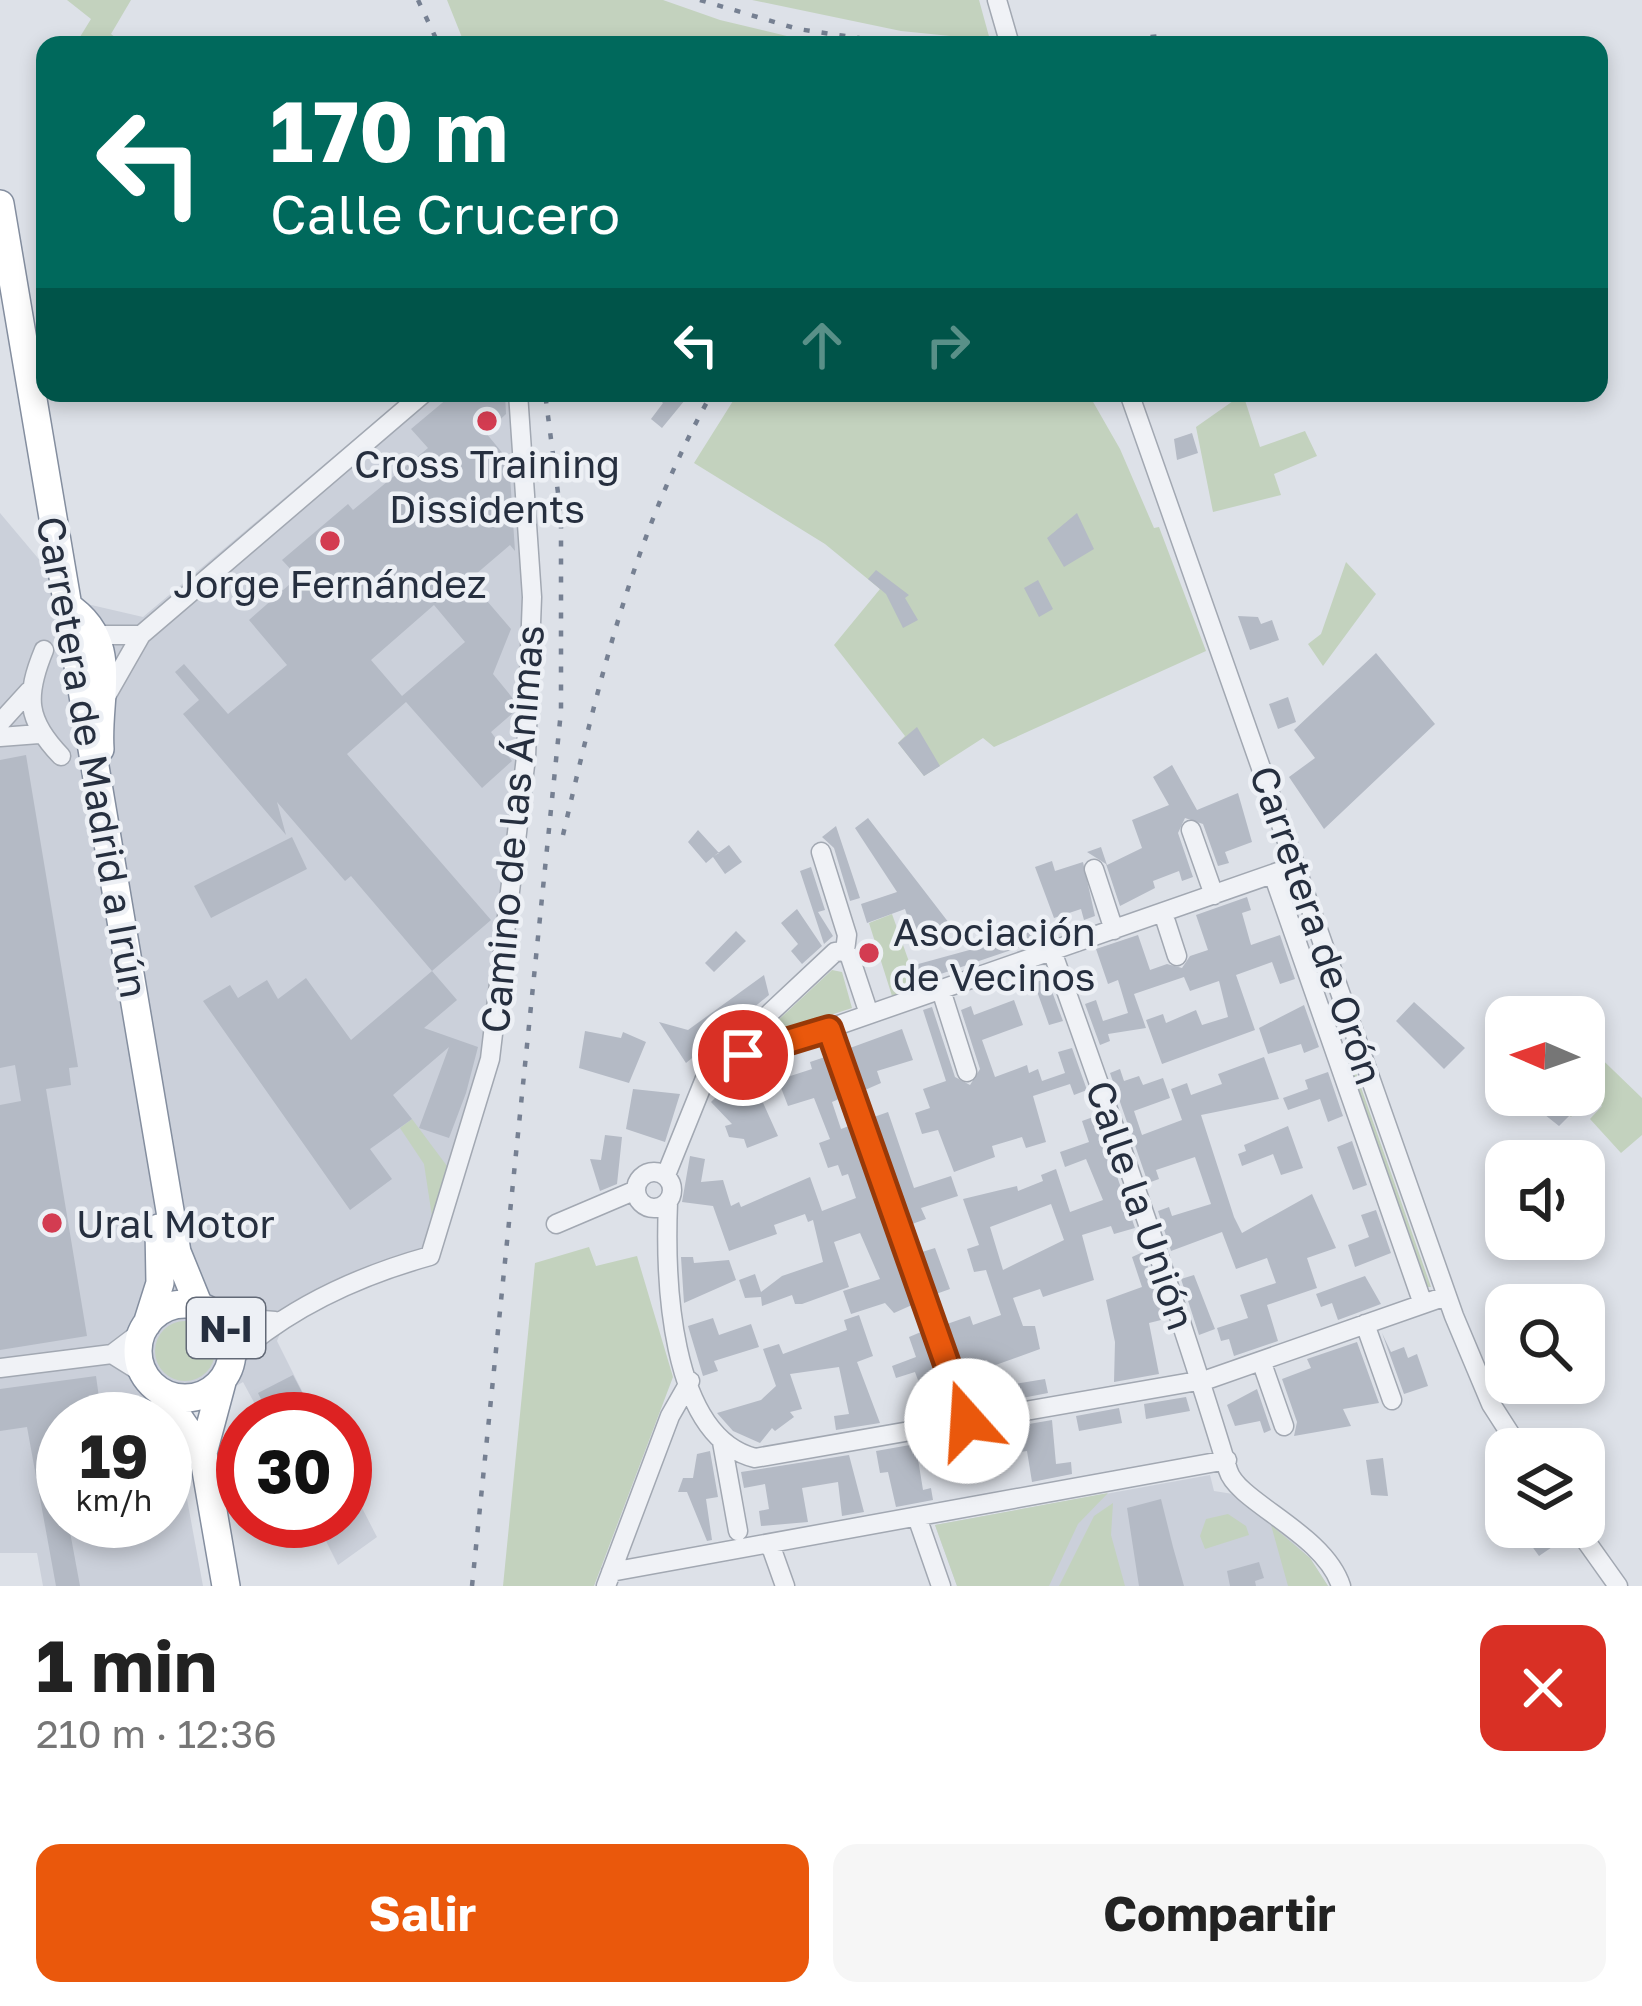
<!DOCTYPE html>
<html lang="es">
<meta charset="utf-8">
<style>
body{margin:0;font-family:"Golos Text",sans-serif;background:#f6f6f6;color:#222;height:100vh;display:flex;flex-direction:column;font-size:45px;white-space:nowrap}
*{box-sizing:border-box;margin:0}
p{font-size:39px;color:#767676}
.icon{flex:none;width:66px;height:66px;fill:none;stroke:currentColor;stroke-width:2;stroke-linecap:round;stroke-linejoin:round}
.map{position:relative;height:1586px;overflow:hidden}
.drawer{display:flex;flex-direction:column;background:#fff;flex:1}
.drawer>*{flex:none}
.top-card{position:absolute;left:36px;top:36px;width:1572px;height:366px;border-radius:24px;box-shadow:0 6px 18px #0003;background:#00695c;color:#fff;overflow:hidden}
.needle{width:78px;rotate:272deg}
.tools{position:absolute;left:1485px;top:996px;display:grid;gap:24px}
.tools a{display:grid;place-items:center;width:120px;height:120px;border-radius:24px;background:#fff;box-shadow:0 6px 18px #0003;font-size:60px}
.speed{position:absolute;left:36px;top:1392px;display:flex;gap:24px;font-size:60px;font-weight:700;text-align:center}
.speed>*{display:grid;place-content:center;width:156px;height:156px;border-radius:50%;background:#fff;box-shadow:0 6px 18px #0003;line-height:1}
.speed small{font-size:30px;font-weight:400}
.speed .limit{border:18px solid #d22;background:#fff;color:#111}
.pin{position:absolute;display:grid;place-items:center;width:102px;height:102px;color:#fff;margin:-51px;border:6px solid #fff;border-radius:50%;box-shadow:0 3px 12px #0007}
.me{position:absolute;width:132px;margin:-66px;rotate:341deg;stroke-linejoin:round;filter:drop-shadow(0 0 9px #0008)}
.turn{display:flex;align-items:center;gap:42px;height:252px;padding:0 36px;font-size:54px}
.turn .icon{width:156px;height:156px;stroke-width:2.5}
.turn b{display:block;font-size:84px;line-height:102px}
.lanes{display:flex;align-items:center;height:114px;padding:0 36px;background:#0003;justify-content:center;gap:60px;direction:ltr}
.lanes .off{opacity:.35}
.round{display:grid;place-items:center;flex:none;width:126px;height:126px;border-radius:24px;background:#f6f6f6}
.summary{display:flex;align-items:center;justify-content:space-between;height:204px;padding:0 36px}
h1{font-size:72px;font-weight:700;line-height:90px}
.primary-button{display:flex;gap:24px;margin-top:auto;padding:24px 36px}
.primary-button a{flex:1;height:138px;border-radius:24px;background:#ea580c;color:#fff;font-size:48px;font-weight:700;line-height:138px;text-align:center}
.primary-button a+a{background:#f6f6f6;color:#222}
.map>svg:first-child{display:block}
.built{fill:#cbd0da;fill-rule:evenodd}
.green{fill:#c3d2be}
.building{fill:#b4bac5;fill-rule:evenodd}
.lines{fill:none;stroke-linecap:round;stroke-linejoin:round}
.minor-casing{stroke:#a2a8b2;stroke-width:21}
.highway-casing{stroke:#848e9f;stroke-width:30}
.minor{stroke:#f0f2f6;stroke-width:18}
.highway{stroke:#fff;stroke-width:27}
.rail{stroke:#768092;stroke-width:4.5;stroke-dasharray:6 12;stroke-linecap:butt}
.route-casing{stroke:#983908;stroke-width:30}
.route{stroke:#ea580c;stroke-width:21}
.poi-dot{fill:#d33c51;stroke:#edf0f5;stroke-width:4.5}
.labels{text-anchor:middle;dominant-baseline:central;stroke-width:9;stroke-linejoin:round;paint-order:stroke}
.shield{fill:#edf0f5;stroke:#626976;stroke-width:3}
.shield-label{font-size:36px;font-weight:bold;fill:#262f3f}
.poi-label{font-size:39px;fill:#262f3f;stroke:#edf0f5}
.street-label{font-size:39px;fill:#262f3f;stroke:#edf0f5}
</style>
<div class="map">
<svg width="1642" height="1586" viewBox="0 0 1642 1586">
<rect width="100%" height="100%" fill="#dde1e8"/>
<!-- built -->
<path class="built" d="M409 393H525L541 657 504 1032 490 1083 428 1249 281 1331 277 1341 316 1419H263L243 1382 173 1423 203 1586H43L37 1553H0V513L74 601 143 617ZM63 1419H165V1521H63Z
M345 1475 377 1537 338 1565 316 1521H345Z
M1210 1475 1214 1491 1233 1494 1286 1536 1310 1558 1328 1586H957L935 1525Z"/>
<!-- green -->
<path class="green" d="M67 0H131L111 34 125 45H75L91 19Z
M447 0H663L720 20 824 45H465Z
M752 0H979L990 40 901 31Z
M738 393H1088L1120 449 1154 528 1159 527 1206 651 994 747 983 738 924 776 898 743 905 736 834 645 880 589 825 544 694 463Z
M1243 394 1260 447 1305 431 1317 456 1274 474 1281 495 1213 512 1196 427Z
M1346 562 1376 594 1323 666 1308 644 1321 634Z
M892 914 918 987 892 996 869 923Z
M832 970 842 972 852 1008 758 1039Z
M1584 1042 1642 1098V1135L1621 1153 1590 1119 1602 1106 1591 1094 1571 1117 1545 1095H1584Z
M1350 1056 1431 1287H1424L1344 1059Z
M412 1119 447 1166 433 1223 424 1164 400 1128Z
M589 1247 596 1266 637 1256 673 1377 594 1586H503L535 1263Z
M155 1351a30 30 0 1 1 60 0a30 30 0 1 1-60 0Z
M1108 1493 1078 1524 1049 1586H957L935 1525Z
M1113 1503 1111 1535 1125 1586H1059L1094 1516Z
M1228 1514 1246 1526 1249 1535 1205 1549 1200 1536 1206 1519Z
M1271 1525 1310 1558 1328 1586H1288Z"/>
<!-- building -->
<path class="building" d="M454 393H505L506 414 486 433 509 461 515 551 510 545 469 580 511 629 493 674 515 701 514 712 491 732 512 761 482 788 406 702 347 754 491 920 432 971 351 876 345 881 277 802 286 835 183 714 199 700 175 672 184 664 228 714 287 665 249 620 298 577 282 560 348 504 353 510 428 448 411 429ZM434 605 465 642 402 696 371 660Z
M652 393H676L685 400 662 428 651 419 663 403Z
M1192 433 1198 453 1177 460 1174 439Z
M1077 513 1094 549 1064 567 1047 538Z
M876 570 909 595 905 598 918 620 903 628 886 594 868 579Z
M1038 580 1053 609 1039 617 1024 588Z
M1238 616 1258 617 1261 624 1272 620 1279 640 1250 650Z
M1376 653 1435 724 1324 829 1289 777 1315 758 1294 730Z
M1288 697 1296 722 1278 729 1269 704Z
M917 727 940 766 924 776 898 743Z
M26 755 78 1067 69 1068 71 1085 46 1089 87 1336 0 1350V1105L21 1101 15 1065 0 1068V760Z
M1172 765 1197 810 1238 793 1252 842 1225 852 1229 863 1218 866 1203 824 1185 818 1178 833 1193 877 1182 881 1179 871 1153 881 1155 888 1120 906 1106 864 1087 852 1101 847 1107 865 1142 848 1132 820 1169 805 1153 777Z
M868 818 919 884 949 923 915 939 905 909 867 923 861 904 897 892 855 828Z
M836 826 860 898 850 901 834 848 822 837Z
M698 830 719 853 714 856 729 845 742 862 725 874 713 857 706 863 688 842Z
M292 837 307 869 211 918 194 886Z
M1052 861 1055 871 1083 862 1095 916 1084 920 1081 909 1054 918 1035 867Z
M811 867 825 910 818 912 833 936 824 944 800 871Z
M1247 897 1251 910 1242 913 1251 945 1280 935 1295 979 1280 984 1272 962 1236 975 1255 1030 1162 1064 1146 1020 1163 1014 1166 1023 1196 1010 1202 1025 1228 1017 1219 981 1190 991 1184 977 1134 994 1146 1028 1108 1034 1110 1041 1100 1045 1085 1004 1096 1000 1103 1021 1128 1013 1118 980 1108 984 1096 949 1138 935 1150 970 1167 964 1182 968 1190 956 1208 950 1196 915Z
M797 909 822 946 802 964 791 951 798 944 781 923Z
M1031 929 1035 942 917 982 911 966 984 946 980 934 991 930 995 942Z
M736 931 746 941 714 972 705 963Z
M432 971 457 1000 424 1028 478 1047 466 1093 449 1138 419 1128 449 1047 393 1095 412 1119 370 1149 392 1179 350 1210 203 1001 230 985 238 998 267 980 278 999 306 978 351 1040Z
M764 975 769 995 686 1063 659 1022 688 1030Z
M1047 978 1063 1021 1049 1025 1034 983Z
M1014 1000 1023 1025 982 1040 995 1077 1027 1065 1029 1073 1038 1069 1042 1081 1065 1073 1058 1052 1072 1048 1087 1090 1074 1095 1070 1084 1033 1096 1046 1142 1026 1148 1022 1137 992 1146 995 1157 954 1172 938 1130 922 1134 915 1113 930 1108 923 1089 946 1081 923 1010 932 1007 955 1077 970 1085 980 1069 961 1010 971 1006 974 1015Z
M1414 1002 1465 1048 1444 1069 1396 1021Z
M1304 1005 1319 1047 1304 1053 1301 1044 1268 1054 1259 1028Z
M902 1029 913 1060 877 1071 881 1083 865 1090 850 1048Z
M585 1031 621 1038 623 1032 646 1042 629 1083 579 1068Z
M825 1057 839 1099 832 1102 841 1129 849 1126 912 1305 894 1313 885 1303 851 1314 843 1291 880 1279 860 1233 834 1242 849 1287 802 1304H795L792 1295 762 1306 761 1297 745 1298 739 1280 755 1274 761 1292 782 1276 823 1262 813 1220 808 1222 805 1214 774 1225 777 1234 729 1251 713 1206 682 1202 690 1156 705 1159 701 1182 723 1180 731 1206 739 1202 741 1207 810 1177 822 1211 856 1198 848 1174 842 1176 838 1165 828 1168 819 1143 830 1139 814 1098 788 1106 778 1080 812 1069 810 1062Z
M1264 1057 1279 1099 1201 1115 1234 1217 1242 1233 1312 1194 1336 1248 1307 1258 1317 1288 1267 1305 1278 1341 1234 1356 1229 1339 1221 1341 1217 1328 1248 1318 1240 1295 1276 1283 1267 1258 1236 1269 1222 1232 1171 1251 1158 1211 1169 1207 1172 1216 1211 1204 1195 1157 1156 1170 1159 1179 1148 1183 1110 1073 1120 1069 1124 1081 1139 1076 1143 1085 1163 1078 1170 1098 1134 1111 1142 1135 1182 1120 1171 1089 1187 1083 1191 1095 1222 1084 1218 1074Z
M742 1071 755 1085 778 1136 747 1148 744 1139 729 1137 725 1126 732 1124 711 1102Z
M1328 1072 1343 1116 1328 1122 1320 1099 1288 1110 1283 1098 1308 1089 1305 1080Z
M633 1089 680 1094 665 1142 626 1129Z
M1520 1095H1544L1571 1114 1559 1126Z
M888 1112 914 1188 951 1176 958 1196 921 1208 926 1219 912 1224 874 1117Z
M1096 1116 1135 1228 1114 1234 1111 1226 1082 1235 1094 1280 1043 1297 1040 1289 1013 1298 1023 1326H1035L1040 1349 990 1367 987 1360 962 1365 947 1324 970 1316 973 1325 1001 1315 986 1270 974 1272 967 1249 979 1245 963 1199 1017 1186 1018 1191 1043 1181 1041 1175 1056 1169 1070 1212 1103 1200 1086 1159 1065 1167 1060 1152 1089 1142 1082 1121ZM1051 1204 1064 1240 1003 1270 990 1227Z
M1288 1126 1303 1168 1281 1175 1273 1154 1242 1166 1238 1154 1246 1151 1244 1145Z
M605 1135 622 1137 617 1184 600 1191 590 1159 601 1160Z
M1352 1141 1367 1185 1353 1190 1337 1147Z
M1376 1210 1391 1253 1355 1267 1348 1245 1369 1237 1361 1215Z
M935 1248 950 1289 936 1294 922 1252Z
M1143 1252 1161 1305V1320L1149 1323 1159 1374 1114 1382 1115 1342 1106 1300 1142 1287 1132 1257Z
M681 1257H693L694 1263 729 1260 736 1280 684 1303Z
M1194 1275 1215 1329 1199 1335 1181 1279Z
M1365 1276 1381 1304 1338 1320 1332 1303 1321 1307 1316 1294Z
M859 1315 873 1356 857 1362 880 1423 836 1430 834 1416 849 1414 839 1367 790 1374 802 1409 790 1412 794 1417 775 1431 772 1428 760 1443 733 1431 717 1413 761 1400 776 1386 763 1349 779 1344 783 1354 847 1330 844 1320Z
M713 1318 719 1335 751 1324 759 1347 714 1361 718 1371 703 1376 688 1326Z
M921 1332 940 1384 922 1391 915 1372 896 1378 892 1366 916 1357 909 1337Z
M1382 1333 1391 1352 1404 1347 1408 1358 1417 1354 1428 1386 1404 1394Z
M1357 1342 1379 1403 1343 1409 1351 1426 1294 1436 1297 1422 1282 1379 1311 1368 1307 1359Z
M293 1375 316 1419H271L258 1393Z
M96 1376 102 1419H63V1461L57 1462 63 1521H68L80 1586H56L27 1427 0 1431V1389Z
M1045 1379 1048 1393 1017 1399 1014 1384Z
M1257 1389 1271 1430 1264 1433 1260 1421 1235 1426 1227 1405Z
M1186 1397 1190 1411 1146 1419 1144 1404Z
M1119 1408 1122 1423 1079 1431 1076 1416Z
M1052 1420 1056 1464 1071 1462 1072 1474 1032 1482 1027 1451 1013 1453 1011 1442 957 1451 959 1461 946 1463 945 1455 918 1459 923 1490 931 1488 933 1500 896 1507 888 1472 880 1473 876 1451Z
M710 1451 718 1497 706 1499 712 1540 707 1541 687 1492H678L683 1478H693L697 1454Z
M849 1455 864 1512 842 1516 838 1482 802 1488 808 1522 761 1526 759 1511 769 1509 765 1484 744 1488 741 1472Z
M1383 1458 1388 1496 1371 1495 1366 1460Z
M1161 1499 1173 1547 1184 1586H1139L1127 1508Z
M1518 1527H1547L1558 1543 1539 1556Z
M1259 1562 1264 1578 1255 1581 1256 1586H1230L1227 1571Z"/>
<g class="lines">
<defs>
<path id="minor" d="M997 0 1010 45
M1129 393 1454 1316 1491 1404 1520 1449
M94 635H141
M44 650C25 696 26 720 61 756
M105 698 141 635 424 393
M0 723 29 691
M0 737 39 734
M1191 830 1214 895
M821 852 847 935 845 951
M1094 869 1114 930
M1273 874 1423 1304
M1166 922 1177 956
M1052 951C1113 1123 1175 1296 1228 1470 1237 1502 1324 1533 1341 1586
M941 990 967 1072
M829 1029 967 1421
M730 1055 764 1051 1295 866
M636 1190a18 18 0 1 1 36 0a18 18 0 1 1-36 0Z
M666 1175 708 1071 835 952 845 951 850 957 869 1014
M668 1202C665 1274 668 1436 755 1458L1209 1379 1446 1296
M556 1224 636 1190
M217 1316 275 1321
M1365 1324 1392 1400
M112 1354 144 1374
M232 1359C287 1309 358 1276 430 1256L490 1059 526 757 532 597 518 393
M0 1368 112 1354 141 1332
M1264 1369 1284 1426
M722 1442 738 1531
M917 1517 941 1586
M1576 1527 1618 1586
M770 1544 785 1586
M611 1572 1227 1460
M606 1586 670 1416 690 1381"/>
<path id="highway" d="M0 204 177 1252 199 1306
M66 605C122 641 96 696 100 749
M138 1351a47 47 0 1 1 94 0a47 47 0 1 1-94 0Z
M147 1324 160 1283 159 1228
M222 1382 203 1453 226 1586
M161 1392 203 1453"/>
</defs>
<!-- minor casing -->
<use href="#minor" class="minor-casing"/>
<!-- highway casing -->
<use href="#highway" class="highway-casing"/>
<!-- minor -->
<use href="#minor" class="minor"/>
<!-- highway -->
<use href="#highway" class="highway"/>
<!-- rail -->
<path class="rail" d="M418 0 439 45
M700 0 798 29 905 45
M1079 45 1160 36
M563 835C599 681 634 532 712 393
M472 1586 561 711V516L545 393"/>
</g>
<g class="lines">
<defs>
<path id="route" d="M743 1055 829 1029 967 1421"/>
</defs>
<!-- route casing -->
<use href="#route" class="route-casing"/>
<!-- route -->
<use href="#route" class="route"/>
</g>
<!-- markers -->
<g class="poi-dot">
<circle cx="487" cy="421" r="12"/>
<circle cx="330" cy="541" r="12"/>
<circle cx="869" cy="953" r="12"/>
<circle cx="52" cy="1223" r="12"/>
</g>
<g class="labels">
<!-- shield labels -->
<rect class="shield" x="187" y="1298" width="78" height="60" rx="9"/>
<g class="shield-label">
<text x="226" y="1328">N-I</text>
</g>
<!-- poi labels -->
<g class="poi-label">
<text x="487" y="463">Cross Training<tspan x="487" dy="45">Dissidents</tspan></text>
<text x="330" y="583">Jorge Fernández</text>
<text x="893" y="931" text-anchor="start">Asociación<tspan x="893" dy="45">de Vecinos</tspan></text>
<text x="76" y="1223" text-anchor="start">Ural Motor</text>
</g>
<!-- street labels -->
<g class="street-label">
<text transform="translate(93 757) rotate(80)">Carretera de Madrid a Irún</text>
<text transform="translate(512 829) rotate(-85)">Camino de las Ánimas</text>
<text transform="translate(1317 925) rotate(71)">Carretera de Orón</text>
<text transform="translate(1141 1205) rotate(71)">Calle la Unión</text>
</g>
</g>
</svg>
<div class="tools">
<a><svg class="needle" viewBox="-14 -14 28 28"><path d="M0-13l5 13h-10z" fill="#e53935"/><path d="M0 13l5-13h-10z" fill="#767676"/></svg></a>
<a><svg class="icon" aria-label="sound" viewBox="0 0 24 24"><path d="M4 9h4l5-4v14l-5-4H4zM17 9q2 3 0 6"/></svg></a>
<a><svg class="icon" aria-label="search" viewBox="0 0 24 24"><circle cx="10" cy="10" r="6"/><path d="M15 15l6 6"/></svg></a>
<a><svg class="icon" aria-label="layers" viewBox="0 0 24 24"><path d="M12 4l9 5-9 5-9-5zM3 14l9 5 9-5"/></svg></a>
</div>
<div class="speed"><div>19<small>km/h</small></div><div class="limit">30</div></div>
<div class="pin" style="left:743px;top:1055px;background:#d93025"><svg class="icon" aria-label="arrive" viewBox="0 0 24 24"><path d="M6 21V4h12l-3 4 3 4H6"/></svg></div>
<svg class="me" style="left:967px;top:1421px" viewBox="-20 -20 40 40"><circle r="19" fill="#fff"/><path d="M0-13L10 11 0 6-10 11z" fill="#ea580c"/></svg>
<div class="top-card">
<div class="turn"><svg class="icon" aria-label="left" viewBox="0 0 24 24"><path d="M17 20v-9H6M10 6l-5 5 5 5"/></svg><div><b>170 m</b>Calle Crucero</div></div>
<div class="lanes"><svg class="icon" aria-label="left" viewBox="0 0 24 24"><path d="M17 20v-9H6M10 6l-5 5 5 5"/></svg><svg class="icon off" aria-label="ahead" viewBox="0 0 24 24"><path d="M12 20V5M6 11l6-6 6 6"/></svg><svg class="icon off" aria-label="right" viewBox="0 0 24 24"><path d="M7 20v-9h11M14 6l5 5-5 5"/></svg></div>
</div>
</div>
<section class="drawer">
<div class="summary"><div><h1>1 min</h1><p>210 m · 12:36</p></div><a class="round" style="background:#d93025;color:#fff"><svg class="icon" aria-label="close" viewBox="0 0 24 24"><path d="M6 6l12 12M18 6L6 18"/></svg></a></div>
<div class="primary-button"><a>Salir</a><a>Compartir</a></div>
</section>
